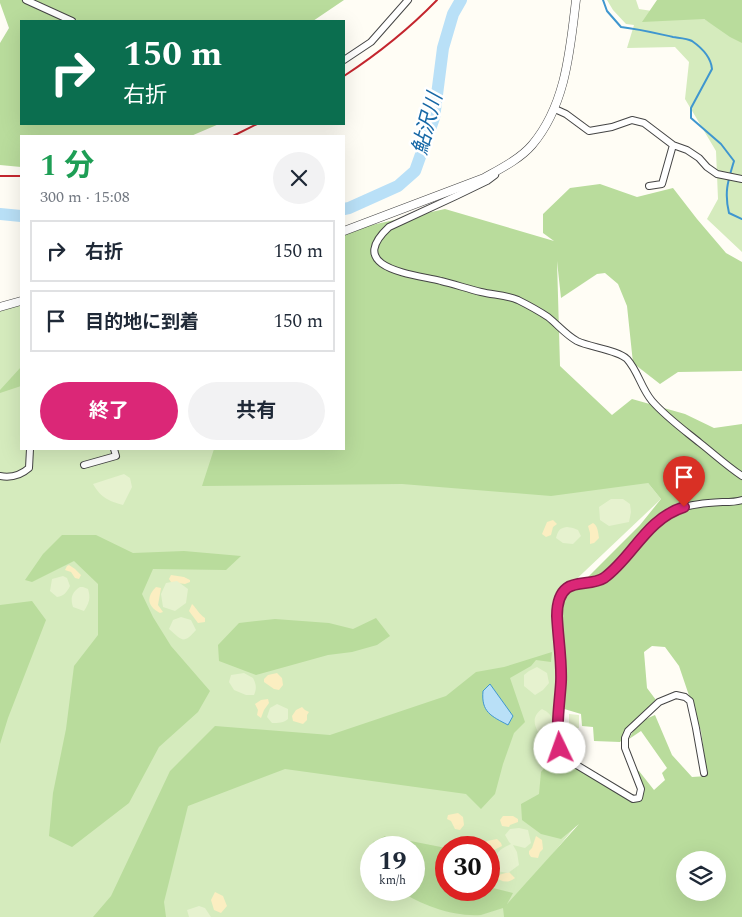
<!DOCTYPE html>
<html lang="ja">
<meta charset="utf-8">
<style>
body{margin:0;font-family:Spectral,"Noto Sans JP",serif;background:#f2f2f3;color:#1f2937;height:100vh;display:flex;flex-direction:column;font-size:19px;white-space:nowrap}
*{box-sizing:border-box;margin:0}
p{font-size:16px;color:#747a83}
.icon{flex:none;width:28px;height:28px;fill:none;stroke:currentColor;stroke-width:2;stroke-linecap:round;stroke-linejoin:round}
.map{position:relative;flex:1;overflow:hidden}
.panel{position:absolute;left:20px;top:135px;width:325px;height:315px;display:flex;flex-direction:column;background:#fff;border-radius:0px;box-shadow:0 5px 20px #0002}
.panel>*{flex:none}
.top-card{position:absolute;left:20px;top:20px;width:325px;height:105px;border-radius:0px;box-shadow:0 5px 20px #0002;background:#0b6e4f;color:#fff;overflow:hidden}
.controls{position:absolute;left:676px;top:851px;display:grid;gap:10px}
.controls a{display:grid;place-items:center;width:50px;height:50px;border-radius:50%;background:#fff;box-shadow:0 5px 20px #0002;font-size:25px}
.speed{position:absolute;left:360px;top:836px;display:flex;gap:10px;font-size:25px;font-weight:700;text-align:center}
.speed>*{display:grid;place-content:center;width:65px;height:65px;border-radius:50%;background:#fff;box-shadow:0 5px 20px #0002;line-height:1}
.speed small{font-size:12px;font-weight:400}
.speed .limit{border:8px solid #d22;background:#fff;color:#111}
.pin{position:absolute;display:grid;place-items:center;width:42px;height:42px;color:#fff;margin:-51px -21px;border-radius:50% 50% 50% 0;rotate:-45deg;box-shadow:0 0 5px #0007}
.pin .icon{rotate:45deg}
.me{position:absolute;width:55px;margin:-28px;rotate:357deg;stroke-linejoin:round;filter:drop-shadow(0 0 4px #0008)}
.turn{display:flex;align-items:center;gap:18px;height:105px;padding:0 20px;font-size:22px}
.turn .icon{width:65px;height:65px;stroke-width:2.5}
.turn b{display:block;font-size:35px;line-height:42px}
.round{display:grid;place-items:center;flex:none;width:52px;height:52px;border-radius:26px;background:#f2f2f3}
.headline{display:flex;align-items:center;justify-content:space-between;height:85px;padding:0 20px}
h1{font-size:30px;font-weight:700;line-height:38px;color:#1e9e55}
.cta{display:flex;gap:10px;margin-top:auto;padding:10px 20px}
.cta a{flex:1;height:58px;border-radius:30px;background:#db2777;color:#fff;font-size:20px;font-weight:700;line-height:58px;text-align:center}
.cta a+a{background:#f2f2f3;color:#1f2937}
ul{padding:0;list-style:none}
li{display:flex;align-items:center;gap:15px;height:62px;margin:0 10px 8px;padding:0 10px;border:2px solid #e0e1e3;border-radius:0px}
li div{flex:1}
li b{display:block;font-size:19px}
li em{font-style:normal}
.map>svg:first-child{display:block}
.green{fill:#d5ebbd;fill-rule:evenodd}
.forest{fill:#b9dc9c;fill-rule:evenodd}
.sand{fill:#fbeec1}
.pitch{fill:#e6f2cf}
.water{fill:#b9e0f7;stroke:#3f96cf}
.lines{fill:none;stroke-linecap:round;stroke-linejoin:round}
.stream{stroke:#3f96cf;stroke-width:2}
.river{stroke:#b9e0f7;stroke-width:12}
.minor-casing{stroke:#444;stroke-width:8}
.tertiary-casing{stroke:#444;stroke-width:9}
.minor{stroke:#fff;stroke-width:6}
.tertiary{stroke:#fff;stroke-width:8}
.rail{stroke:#c4262e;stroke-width:2}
.route-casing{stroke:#8e194d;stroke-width:12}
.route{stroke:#db2777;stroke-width:9}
.labels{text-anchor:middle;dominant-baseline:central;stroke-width:5;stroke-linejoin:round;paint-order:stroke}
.water-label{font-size:21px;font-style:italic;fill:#1768a6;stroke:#fff}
</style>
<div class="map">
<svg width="742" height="917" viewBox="0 0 742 917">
<rect width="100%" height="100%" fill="#fffdf5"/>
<!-- green -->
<path class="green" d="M607 0H636L639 9 704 19 742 42V252L707 219 718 199 716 151 685 99 689 62 675 47 627 48 634 25 626 24 613 10Z
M21 300V449H344L648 483 661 499 566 589 559 727 575 827 504 912V917H0V304ZM371 848H414V890H371ZM446 848H489V890H446Z"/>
<!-- forest -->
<path class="forest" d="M0 0H344L313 21H21V124H219L191 136H21V167L0 165V43L9 28 0 3Z
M657 0H742V43L730 37 704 19 642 22Z
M600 184 637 197 673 188 697 219 726 253 742 262V371L678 372 660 384 633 363 627 306 618 284 605 273 597 274 561 298 557 261 560 366 612 415 632 399 685 414 714 428 742 424V917H504L503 908C496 910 488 913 481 915 454 917 420 905 399 890H414V848L372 847 373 842 385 836 446 848V890H489V887L513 893 507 904 579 824 561 839 541 834 522 820 521 804 539 794 541 772 557 753 633 800 638 802 642 792 635 770 639 771 654 790 665 780 662 773 667 768 641 731 629 739C635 726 642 720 655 715L672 755 692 777 707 776 701 731 679 666 665 647 652 646 644 652 647 688 656 700 646 714 620 742 594 741 593 727 582 726 581 714 561 708C560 669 554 627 566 588L582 583 640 525 661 499 648 483 551 496 402 484 202 486 214 449H344V231L445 209 554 241 543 233V214L570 188ZM685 860H718V892H685Z
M21 367V386L0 393V390Z
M62 535H96L133 553 184 551 241 556 226 570 153 569 142 594 153 617 171 646 210 691 198 712 159 747 129 803 72 847 49 836 53 793 66 729 74 666 98 635V584L74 561 32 582 25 580 43 554Z
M32 601 46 620 8 718 0 744V605Z
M376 618 390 636 377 645 352 652 328 655 256 675 219 661 218 645 239 623 275 619 329 623 353 629Z
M552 652 551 662 536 660 531 666 510 678 525 722 514 733 503 764 495 794 481 809 466 794 285 769 188 806 164 902 166 917H93L111 896 170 771 215 726 330 735 446 696 476 672 504 667Z"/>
<!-- sand -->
<path class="sand" d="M553 520 557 524 553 527 551 535 546 537 542 534 547 522Z
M593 523C598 526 598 532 599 538L594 543 590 544V533L588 526Z
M69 565 75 569 81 575 79 579 75 578 71 572 65 570 67 566Z
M171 575 184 577 190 580V582L185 584 171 582 169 579Z
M156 587 161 588 158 605 163 612 160 613C147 606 146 597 156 587Z
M192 604C197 609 199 614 205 618V622L198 623 189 611Z
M277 673 282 678 283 685 279 690 274 689 264 682V679L268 675Z
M268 699 269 703 264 710 261 718 257 715 258 710 255 704 261 700Z
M302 707 305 710 309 712 307 715V720L303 724 293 721 292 716 296 710Z
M548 735 551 738 549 743 544 746H541L537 741 539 737Z
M458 813 463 817 464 825 460 830 455 829 451 821 447 819 448 815Z
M503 816H513L518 819V822L510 825 509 827 502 826 500 820Z
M536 836 542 840 543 849 540 852 538 858 531 857 529 854V851L532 848Z
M497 839 501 843 502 846 494 850 493 851H489V848L484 847V845L487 841Z
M509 872 515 878C508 884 500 882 495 876Z
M215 892 223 896 227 906 221 913 214 910 211 900Z"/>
<!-- pitch -->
<path class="pitch" d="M124 474 130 478 132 487 123 505C109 501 101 498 93 484Z
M611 499H623L630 504 631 512 629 522 609 526 600 520 599 507Z
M567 527 573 528 578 530 581 536 573 544 563 543 556 538C558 531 559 528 567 527Z
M63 576 67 578 70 586C67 592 64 596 57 597L50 591 52 579Z
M177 581 188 589 186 603 175 611 163 607 161 594 166 583Z
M80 587H83L88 589C91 599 89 603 84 611L73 607C70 598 72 592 80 587Z
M181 617 191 620 196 630C183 645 182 640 169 629L173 620Z
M537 667 547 673 549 683 543 690 535 695 524 686V675L529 671Z
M244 673 253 678C256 684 257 688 254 695H246L234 690 229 682 231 675Z
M277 704 288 709V719C284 723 278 723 272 723L267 717 270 708Z
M542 709C550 713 554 717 551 727L543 733 538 732C533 723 533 715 542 709Z
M569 714 579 715V728H569Z
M569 729 579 730V743L568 742Z
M519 828 528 830 531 843 525 848 513 845 517 852 519 865 508 873 496 871C493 855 497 850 511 844L509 842 505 835 510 829Z
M199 906 205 908 211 917H189L187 910Z"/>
<!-- water -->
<path class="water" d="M490 684 513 716 508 725C491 716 481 712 483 691Z"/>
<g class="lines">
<!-- stream -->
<path class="stream" d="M603 0 607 11 621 27C639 29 655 33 673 37 679 38 686 38 692 41 702 48 711 57 712 69L691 108V118L721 144 734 161C728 181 724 192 729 213L742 219"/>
<!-- river -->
<path class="river" d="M344 209 349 208 398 186 415 171 434 118 443 48 453 14 461 0
M0 214 21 216"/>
<defs>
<path id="minor" d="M26 0 72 21
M344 60 371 42 408 0
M555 109 566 114 589 131 612 127 632 120 644 123 673 145 687 150 699 158 707 167 717 174 742 179
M495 175 487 181 456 196 389 227C344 269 414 274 441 281 454 284 468 289 481 292 493 295 507 295 518 300 528 305 539 311 548 317 558 325 566 335 577 341 589 347 618 350 627 359 638 371 641 388 652 401 666 417 684 430 700 443 714 454 727 466 742 476
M649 186 662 184 673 145
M84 465 116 456 114 449
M0 476C11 478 20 476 29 468L30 449
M704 773 696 728 690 701 685 697 676 695 659 702 628 731 625 738V748L641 789 639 798 633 799 565 758C553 742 560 703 561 683 562 657 551 622 561 597 568 579 590 587 603 578 616 569 625 556 635 545 641 538 647 532 654 526 660 520 666 514 675 510 690 504 707 503 723 502 729 502 736 502 742 500"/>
<path id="tertiary" d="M344 231 484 178C500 169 520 159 532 145 566 105 570 50 576 0
M0 307 21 301"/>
</defs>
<!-- minor casing -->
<use href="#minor" class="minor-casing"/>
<!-- tertiary casing -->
<use href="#tertiary" class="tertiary-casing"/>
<!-- minor -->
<use href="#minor" class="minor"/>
<!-- tertiary -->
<use href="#tertiary" class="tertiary"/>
<!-- rail -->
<path class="rail" d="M344 76C379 53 408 30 437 0
M233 136 257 124
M0 176H21"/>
</g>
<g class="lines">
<defs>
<path id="route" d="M560 748C555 730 560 701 561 682 562 661 558 638 557 616 557 607 559 594 567 588 576 581 593 585 604 578 633 557 646 519 684 507"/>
</defs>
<!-- route casing -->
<use href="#route" class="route-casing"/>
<!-- route -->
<use href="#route" class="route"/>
</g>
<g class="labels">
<!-- water labels -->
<g class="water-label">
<text transform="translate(428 124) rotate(-75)">鮎沢川</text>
</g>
</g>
</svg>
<div class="controls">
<a><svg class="icon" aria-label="layers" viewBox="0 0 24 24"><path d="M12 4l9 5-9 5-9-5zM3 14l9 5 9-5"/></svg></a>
</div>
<div class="speed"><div>19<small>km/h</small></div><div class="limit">30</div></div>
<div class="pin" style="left:684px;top:507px;background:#d93025"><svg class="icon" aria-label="arrive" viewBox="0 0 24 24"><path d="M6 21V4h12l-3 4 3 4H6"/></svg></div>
<svg class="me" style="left:560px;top:748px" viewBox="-20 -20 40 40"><circle r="19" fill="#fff"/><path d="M0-13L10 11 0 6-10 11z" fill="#db2777"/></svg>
<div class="top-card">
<div class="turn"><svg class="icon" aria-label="right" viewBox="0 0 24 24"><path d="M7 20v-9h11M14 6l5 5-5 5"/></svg><div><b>150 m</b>右折</div></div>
</div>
<section class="panel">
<div class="headline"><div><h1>1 分</h1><p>300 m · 15:08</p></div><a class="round"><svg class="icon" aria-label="close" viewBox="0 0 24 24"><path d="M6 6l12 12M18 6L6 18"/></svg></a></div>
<ul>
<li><svg class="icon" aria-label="right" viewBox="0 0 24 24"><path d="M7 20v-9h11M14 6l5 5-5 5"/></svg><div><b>右折</b></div><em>150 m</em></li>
<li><svg class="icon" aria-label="arrive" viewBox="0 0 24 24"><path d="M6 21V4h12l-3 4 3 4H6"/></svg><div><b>目的地に到着</b></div><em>150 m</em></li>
</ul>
<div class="cta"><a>終了</a><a>共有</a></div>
</section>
</div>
